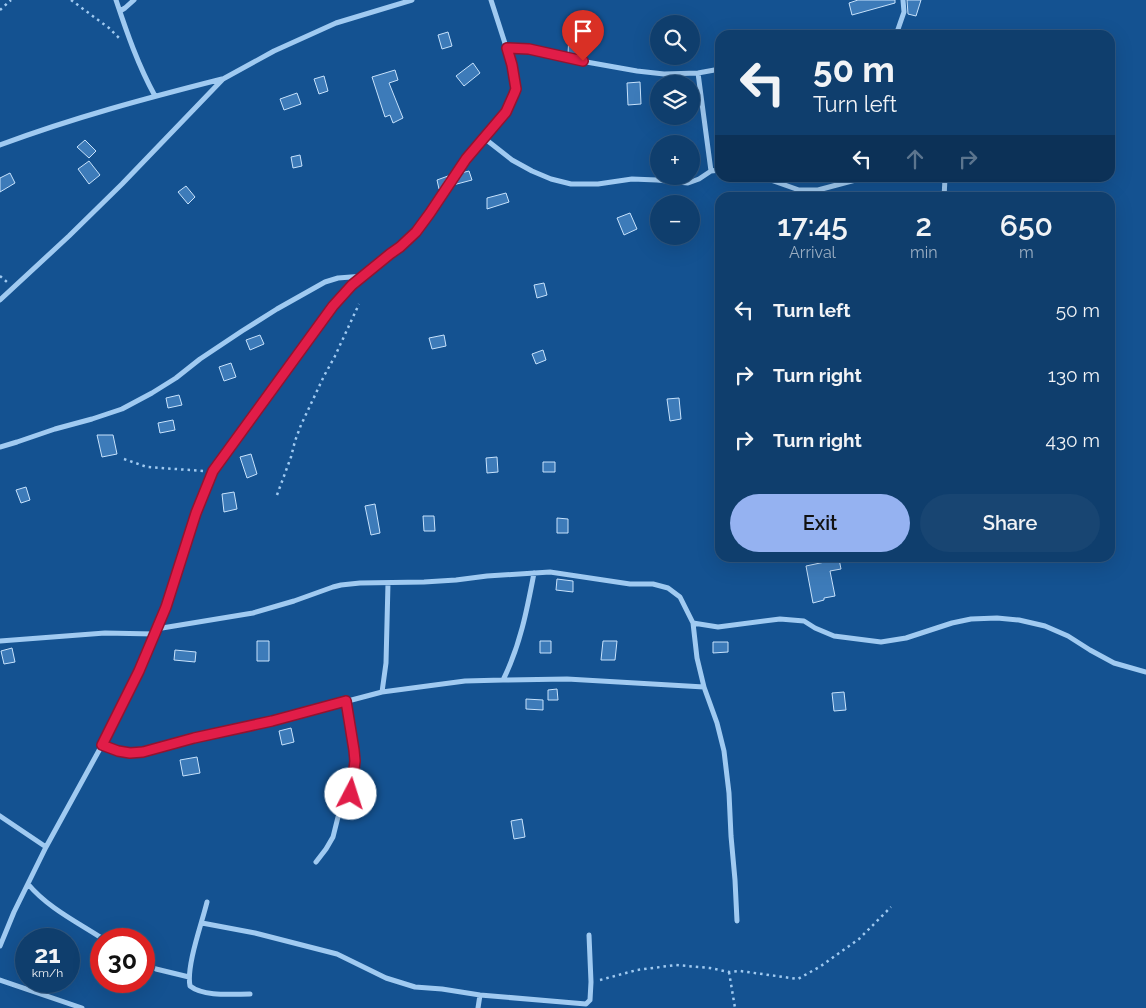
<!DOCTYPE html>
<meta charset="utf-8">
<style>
body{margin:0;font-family:Raleway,sans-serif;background:#184572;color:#f1f3f6;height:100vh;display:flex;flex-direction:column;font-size:19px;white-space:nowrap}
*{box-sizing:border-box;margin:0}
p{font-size:16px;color:#9baec2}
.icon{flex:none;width:28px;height:28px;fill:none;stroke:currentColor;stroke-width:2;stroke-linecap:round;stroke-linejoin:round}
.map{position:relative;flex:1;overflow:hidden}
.sheet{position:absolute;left:715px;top:192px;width:400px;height:370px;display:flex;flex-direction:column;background:#0f3e6d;border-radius:15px;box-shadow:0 5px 20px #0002,0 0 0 1px #2f5780}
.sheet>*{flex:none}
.guide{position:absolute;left:715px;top:30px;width:400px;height:152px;border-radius:15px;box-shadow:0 5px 20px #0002,0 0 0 1px #2f5780;background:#0f3e6d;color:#f1f3f6;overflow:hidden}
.buttons{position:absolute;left:650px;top:15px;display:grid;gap:10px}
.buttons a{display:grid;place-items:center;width:50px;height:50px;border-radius:50%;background:#0f3e6d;box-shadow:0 5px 20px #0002,0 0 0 1px #2f5780;font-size:25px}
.speed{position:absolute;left:15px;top:928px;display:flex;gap:10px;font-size:25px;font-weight:700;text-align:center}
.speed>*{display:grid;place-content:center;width:65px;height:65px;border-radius:50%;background:#0f3e6d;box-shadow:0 5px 20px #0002,0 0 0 1px #2f5780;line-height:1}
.speed small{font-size:12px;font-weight:400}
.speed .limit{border:8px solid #d22;background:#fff;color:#111}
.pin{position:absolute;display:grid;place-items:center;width:42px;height:42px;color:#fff;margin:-51px -21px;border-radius:50% 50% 50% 0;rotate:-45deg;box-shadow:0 0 5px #0007}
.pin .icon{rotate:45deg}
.me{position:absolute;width:55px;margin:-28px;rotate:5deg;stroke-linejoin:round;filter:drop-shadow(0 0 4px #0008)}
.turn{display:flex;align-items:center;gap:18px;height:105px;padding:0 15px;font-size:22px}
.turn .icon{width:65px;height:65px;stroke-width:2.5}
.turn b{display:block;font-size:35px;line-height:42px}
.lanes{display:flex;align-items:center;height:48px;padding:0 15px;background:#0003;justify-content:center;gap:25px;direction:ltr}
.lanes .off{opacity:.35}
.eta{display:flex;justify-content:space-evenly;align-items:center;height:85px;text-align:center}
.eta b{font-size:30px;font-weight:600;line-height:35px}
.primary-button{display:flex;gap:10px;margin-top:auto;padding:10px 15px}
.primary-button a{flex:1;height:58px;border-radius:30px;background:#95b2f1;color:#111;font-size:20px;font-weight:600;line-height:58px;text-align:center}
.primary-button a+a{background:#184572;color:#f1f3f6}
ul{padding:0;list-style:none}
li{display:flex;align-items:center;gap:15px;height:65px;padding:0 15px}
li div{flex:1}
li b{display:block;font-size:19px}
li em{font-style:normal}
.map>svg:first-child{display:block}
.building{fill:#3d7bb9;stroke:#c7e2fc}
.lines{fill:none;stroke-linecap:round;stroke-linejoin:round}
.path{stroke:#a0caf1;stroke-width:2.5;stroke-dasharray:2.5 4;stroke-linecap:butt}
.street{stroke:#a0caf1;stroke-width:5}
.route-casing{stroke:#92132f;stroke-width:12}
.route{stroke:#e11d48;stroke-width:9}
</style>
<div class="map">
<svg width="1146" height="1008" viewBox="0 0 1146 1008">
<rect width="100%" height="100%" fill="#145291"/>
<!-- building -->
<path class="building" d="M858 0H895V3L852 15 849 3Z
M907 0H921L916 16 908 14Z
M448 32 452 46 442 49 438 35Z
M569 35H587L586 57 568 54Z
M473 63 480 73 464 86 456 76Z
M395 70 398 80 389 83 403 118 393 123 390 115 385 117 372 77Z
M324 76 328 91 319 94 314 79Z
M640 82 641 104 628 105 627 83Z
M297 93 301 104 284 110 280 99Z
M85 140 96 151 89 158 77 147Z
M300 155 302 166 293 168 291 157Z
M89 161 100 175 89 184 78 169Z
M469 171 472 180 453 185 461 173Z
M10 173 15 183 0 192V178Z
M448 176 441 188 439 189 437 180Z
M186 186 195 197 188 204 178 192Z
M506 193 509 202 487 209V198Z
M630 213 637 229 624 235 617 218Z
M544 283 547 295 537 298 534 285Z
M260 335 264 344 250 350 246 340Z
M444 335 446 346 432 349 429 338Z
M543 350 546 360 536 364 532 354Z
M231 363 236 377 224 381 219 367Z
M179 395 182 405 168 408 166 398Z
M679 398 681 419 670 421 667 399Z
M173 420 175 430 160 433 158 423Z
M97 435H113L117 454 102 457Z
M251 454 257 474 247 478 240 457Z
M497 457 498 472 487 473 486 458Z
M543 462H555V472H543Z
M26 487 30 500 21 503 16 490Z
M234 492 237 509 224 512 222 494Z
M375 504 380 533 371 535 365 506Z
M423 516H434L435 531H424Z
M557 518 568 519V533H557Z
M839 559 841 569 830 571 835 596 824 598V600L813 603 806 566Z
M557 579 573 581V592L556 590Z
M257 641H269V661H257Z
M540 641H551V653H540Z
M603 641H617L615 660H601Z
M713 642H728V652L713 653Z
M12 648 15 662 4 664 1 651Z
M175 650 196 652 195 662 174 660Z
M557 689 558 700H548V690Z
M844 692 846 710 834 711 832 693Z
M526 699 543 700V710L526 709Z
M291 728 294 742 282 745 279 731Z
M197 757 200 773 183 776 180 760Z
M522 819 525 837 514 839 511 821Z"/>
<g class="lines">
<!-- path -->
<path class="path" d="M71 0 109 28 119 38
M0 10 11 0
M0 276 7 282
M124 459 147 467 204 471
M277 495 291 457 295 441 301 425 324 376 335 356 359 304
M729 972 735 1008
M600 980 637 970 676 965 710 968 729 972 740 971 798 979 821 966 859 939 891 907"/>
<!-- street -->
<path class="street" d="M116 0C127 33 138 65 155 96
M120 11 125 8 134 0
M896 35 904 12 903 0
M507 48 529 49 564 58 637 71 664 74 698 73 720 69
M698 73 711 171
M484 138 512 160 532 171 551 179 571 184H598L632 179 657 180 688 183 699 179 711 171 720 170
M0 145C72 118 147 98 222 79
M765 178 799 190H818L863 178
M944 198 945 178
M0 300 69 236 122 184 223 79 274 51 336 23 412 0
M0 447 17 442 55 429 92 419 122 409 152 393 176 378 200 359 242 331 277 309 325 282 338 278 364 276
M693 623 718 627 780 619 804 621 815 628 834 636 881 642 906 638 952 623 971 619 997 618 1019 620 1045 626 1068 636 1090 650 1114 663 1146 672
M156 629 253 613 294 601 333 587 341 585 360 583 424 582 456 580 487 576 550 572 630 584H653L668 588 680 597 693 623 697 658 704 687 717 723 724 751 729 793 731 836 735 880 737 921
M0 641 105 633 154 634
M503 680C520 646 527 610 534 573
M382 692 386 663 388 583
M102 745 117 751 130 753 143 752 194 738 272 721 382 692 465 681 503 680 567 679 704 687
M0 816 46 847
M316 862 326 849 333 837 338 817 351 794 355 761 354 750 346 701
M28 884C48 908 77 922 103 939
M207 902C202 923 186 966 190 986 204 997 233 994 250 994
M202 923 255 933 337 954 386 978 415 987 442 989 480 995 586 1004 590 1000 591 982 589 935
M0 946 14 912 46 847 102 745 139 671 166 607 196 513 213 471 333 306 352 285 390 254 400 247 416 232 430 213 465 159 506 112 514 95 515 82 512 65 491 0
M144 964 156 969 189 977
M0 980 82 1008
M478 1008 480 995"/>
</g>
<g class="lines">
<defs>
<path id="route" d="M351 794 355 761 354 750 346 701 272 721 194 738 143 752 130 753 118 751 102 745 139 671 166 607 196 513 213 471 333 306 352 285 390 254 400 247 416 232 430 213 466 159 506 112 514 94 516 89 512 65 507 48 529 49 583 61"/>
</defs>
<!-- route casing -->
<use href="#route" class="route-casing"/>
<!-- route -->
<use href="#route" class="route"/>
</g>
</svg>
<div class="buttons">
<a><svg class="icon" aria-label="search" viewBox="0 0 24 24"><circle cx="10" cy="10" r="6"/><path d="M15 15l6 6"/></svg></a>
<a><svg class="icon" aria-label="layers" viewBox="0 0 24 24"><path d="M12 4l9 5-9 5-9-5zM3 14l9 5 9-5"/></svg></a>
<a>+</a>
<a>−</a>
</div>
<div class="speed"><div>21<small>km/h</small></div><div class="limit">30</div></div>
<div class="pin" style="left:583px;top:61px;background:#d93025"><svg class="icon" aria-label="arrive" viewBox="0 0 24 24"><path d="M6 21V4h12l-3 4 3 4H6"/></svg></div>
<svg class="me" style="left:351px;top:794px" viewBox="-20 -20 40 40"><circle r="19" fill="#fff"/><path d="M0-13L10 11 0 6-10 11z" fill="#e11d48"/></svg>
<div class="guide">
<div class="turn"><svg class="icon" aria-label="left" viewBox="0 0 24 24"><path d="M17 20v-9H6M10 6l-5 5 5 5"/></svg><div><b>50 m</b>Turn left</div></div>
<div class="lanes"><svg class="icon" aria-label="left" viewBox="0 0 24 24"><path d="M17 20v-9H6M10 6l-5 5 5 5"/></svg><svg class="icon off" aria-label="ahead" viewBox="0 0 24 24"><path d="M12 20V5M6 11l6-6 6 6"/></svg><svg class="icon off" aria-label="right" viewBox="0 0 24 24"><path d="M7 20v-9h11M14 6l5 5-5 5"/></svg></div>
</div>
<section class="sheet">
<div class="eta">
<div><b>17:45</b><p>Arrival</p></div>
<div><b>2</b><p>min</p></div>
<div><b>650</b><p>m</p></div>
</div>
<ul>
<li><svg class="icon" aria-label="left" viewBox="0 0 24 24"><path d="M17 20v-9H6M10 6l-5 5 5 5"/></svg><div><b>Turn left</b></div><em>50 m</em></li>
<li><svg class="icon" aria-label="right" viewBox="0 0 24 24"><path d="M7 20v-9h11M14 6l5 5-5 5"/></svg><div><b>Turn right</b></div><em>130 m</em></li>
<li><svg class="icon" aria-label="right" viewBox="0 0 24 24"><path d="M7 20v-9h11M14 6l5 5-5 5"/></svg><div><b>Turn right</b></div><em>430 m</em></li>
</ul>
<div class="primary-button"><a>Exit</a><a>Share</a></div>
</section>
</div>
